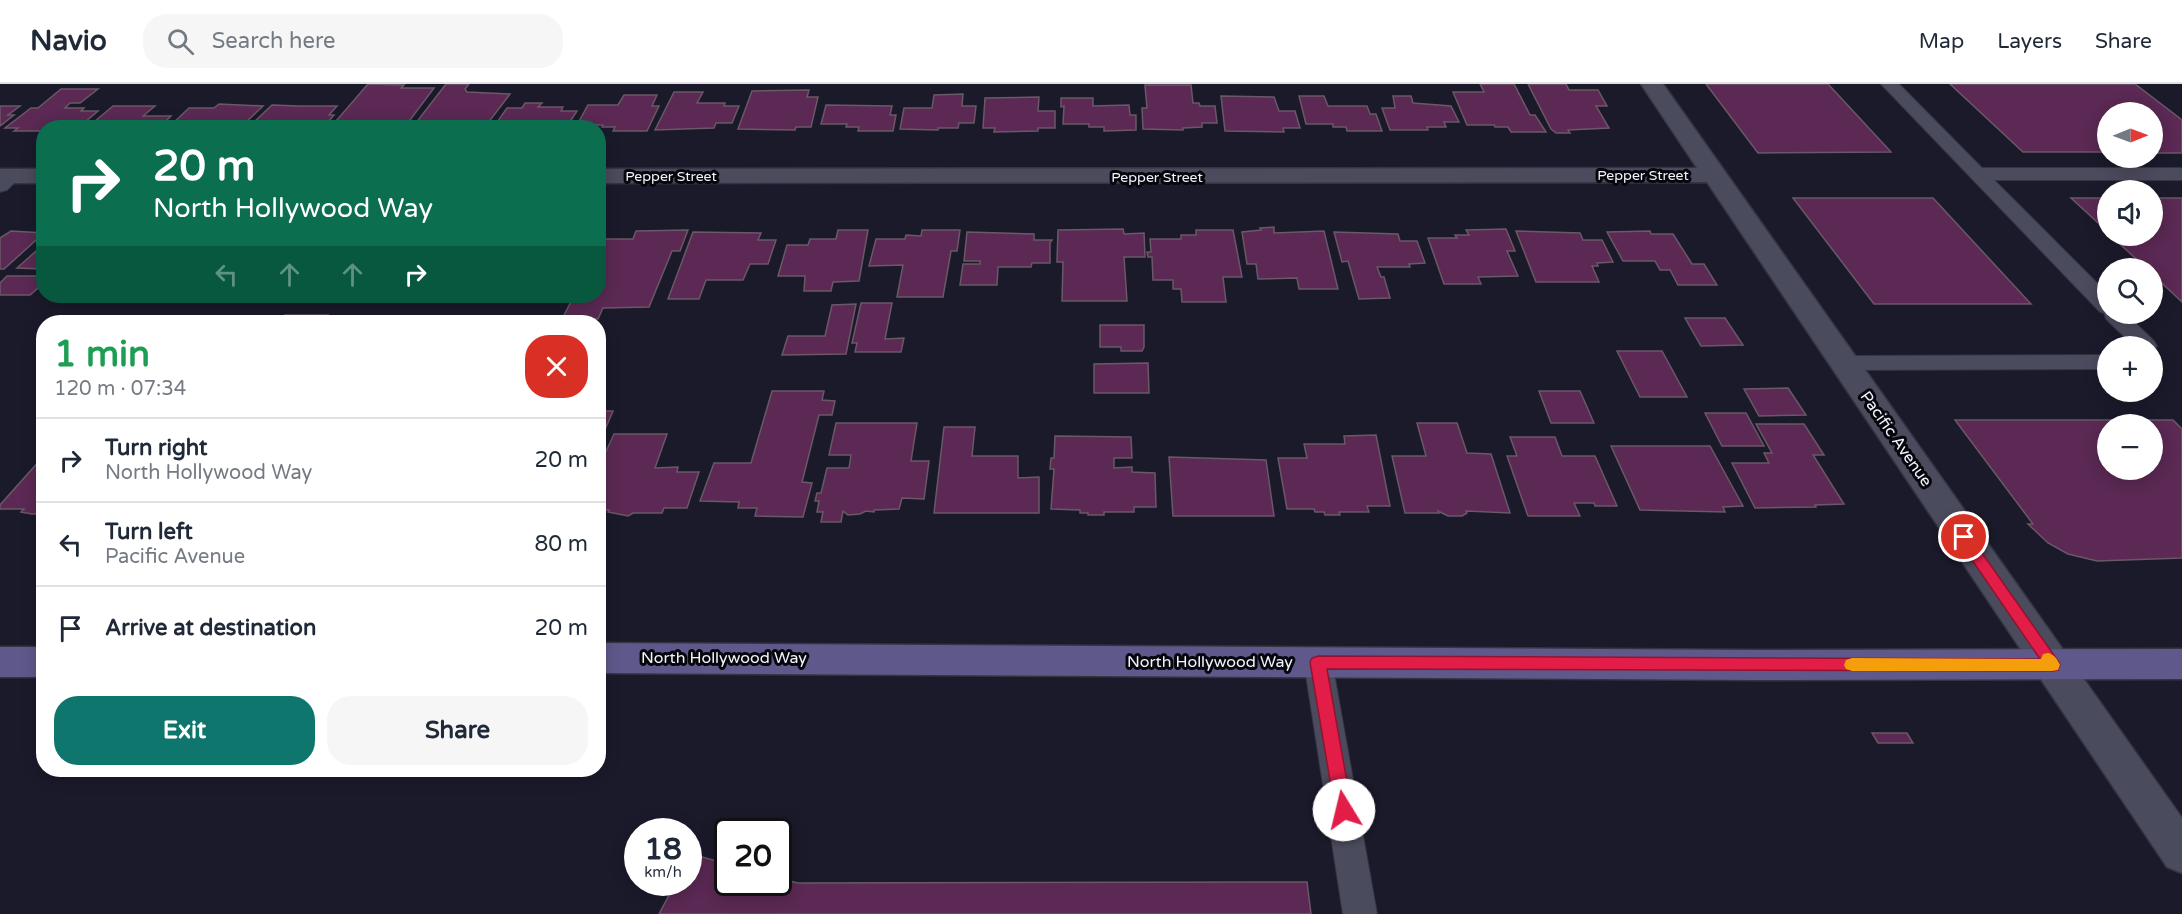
<!DOCTYPE html>
<meta charset="utf-8">
<style>
body{margin:0;font-family:"Varela Round",sans-serif;background:#f6f6f7;color:#1f2937;height:100vh;display:flex;flex-direction:column;font-size:22px;white-space:nowrap}
*{box-sizing:border-box;margin:0}
p{font-size:20px;color:#747a83}
.icon{flex:none;width:33px;height:33px;fill:none;stroke:currentColor;stroke-width:2;stroke-linecap:round;stroke-linejoin:round}
.map{position:relative;flex:1;overflow:hidden}
.panel{position:absolute;left:36px;top:231px;width:570px;height:462px;display:flex;flex-direction:column;background:#fff;border-radius:24px;box-shadow:0 3px 15px #0003}
.panel>*{flex:none}
.hud{position:absolute;left:36px;top:36px;width:570px;height:183px;border-radius:24px;box-shadow:0 3px 15px #0003;background:#0b6e4f;color:#fff;overflow:hidden}
.needle{width:39px;rotate:89deg}
.fabs{position:absolute;left:2097px;top:18px;display:grid;gap:12px}
.fabs a{display:grid;place-items:center;width:66px;height:66px;border-radius:50%;background:#fff;box-shadow:0 3px 15px #0003;font-size:30px}
.speed{position:absolute;left:624px;top:734px;display:flex;gap:12px;font-size:30px;font-weight:700;text-align:center}
.speed>*{display:grid;place-content:center;width:78px;height:78px;border-radius:50%;background:#fff;box-shadow:0 3px 15px #0003;line-height:1}
.speed small{font-size:15px;font-weight:400}
.speed .limit{border:3px solid #111;border-radius:9px;background:#fff;color:#111}
.pin{position:absolute;display:grid;place-items:center;width:51px;height:51px;color:#fff;margin:-26px;border:3px solid #fff;border-radius:50%;box-shadow:0 2px 6px #0007}
.me{position:absolute;width:66px;margin:-33px;rotate:351deg;stroke-linejoin:round;filter:drop-shadow(0 0 4px #0008)}
.turn{display:flex;align-items:center;gap:21px;height:126px;padding:0 18px;font-size:27px}
.turn .icon{width:78px;height:78px;stroke-width:2.5}
.turn b{display:block;font-size:42px;line-height:51px}
.lanes{display:flex;align-items:center;height:57px;padding:0 18px;background:#0003;justify-content:center;gap:30px;direction:ltr}
.lanes .off{opacity:.35}
.round{display:grid;place-items:center;flex:none;width:63px;height:63px;border-radius:24px;background:#f6f6f7}
.overview{display:flex;align-items:center;justify-content:space-between;height:102px;padding:0 18px}
h1{font-size:36px;font-weight:700;line-height:45px;color:#1e9e55}
.button{display:flex;gap:12px;margin-top:auto;padding:12px 18px}
.button a{flex:1;height:69px;border-radius:24px;background:#0f766e;color:#fff;font-size:24px;font-weight:700;line-height:69px;text-align:center}
.button a+a{background:#f6f6f7;color:#1f2937}
ul{padding:0;list-style:none}
li{display:flex;align-items:center;gap:18px;height:84px;padding:0 18px;border-top:2px solid #e0e1e3}
li div{flex:1}
li b{display:block;font-size:22px}
li em{font-style:normal}
header{display:flex;align-items:center;gap:36px;box-sizing:border-box;height:84px;padding:0 30px;background:#fff;border-bottom:2px solid #e0e1e3}
header strong{font-size:28px}
nav{display:flex;gap:33px;margin-inline-start:auto;font-size:21px}
.search{width:420px;height:54px;background:#f6f6f7;display:flex;align-items:center;gap:15px;box-sizing:border-box;padding:0 21px;border-radius:24px;color:#747a83;font-size:22px}
.map>svg:first-child{display:block}
.building{fill:#5b2954;stroke:#6a5866;stroke-width:1.5;fill-rule:evenodd}
.lines{fill:none;stroke-linecap:round;stroke-linejoin:round}
.service-casing{stroke:#353542;stroke-width:2}
.minor-casing{stroke:#353542;stroke-width:3}
.secondary-casing{stroke:#353542;stroke-width:3}
.service{fill:#4b4b5e;fill-rule:evenodd}
.minor{fill:#4b4b5e;fill-rule:evenodd}
.secondary{fill:#5e598a;fill-rule:evenodd}
.route{fill:#e11d48;stroke:#92132f;stroke-width:1.5}
.slow{fill:#f59e0b}
.labels{text-anchor:middle;dominant-baseline:central;stroke-width:6;stroke-linejoin:round;paint-order:stroke}
.far-street-label{font-size:14px;fill:#f3f3fd;stroke:#06060d}
.street-label{font-size:16px;fill:#f3f3fd;stroke:#06060d}
</style>
<header>
<strong>Navio</strong>
<div class="search"><svg class="icon" aria-label="search" viewBox="0 0 24 24"><circle cx="10" cy="10" r="6"/><path d="M15 15l6 6"/></svg>Search here</div>
<nav><a>Map</a><a>Layers</a><a>Share</a></nav>
</header>
<div class="map">
<svg width="2182" height="830" viewBox="0 0 2182 830">
<rect width="100%" height="100%" fill="#1b1a2b"/>
<!-- building -->
<path class="building" d="M368 0 404 1 401 4H434L404 44H330Z
M446 0H469L465 5 467 8 510 10 488 39H472L469 44H412Z
M1480 0H1514L1530 31H1535L1546 48H1511L1508 43H1495L1494 41H1467L1453 8H1484Z
M1528 0H1566L1569 6H1598L1607 22H1596L1609 44 1568 46 1570 49H1556L1551 45Z
M1706 0H1828L1891 68 1758 69Z
M1950 0H2135L2182 36V69H2152V28H2108V68H2023Z
M1145 1H1191L1193 19H1199L1200 22H1215L1217 39H1202V43L1183 44V46L1143 45 1142 24H1147Z
M61 5H98L80 19H70L65 24H84L81 27H98L78 44H44V47H14L18 44H5L31 24H38Z
M809 6 807 13H818L811 43H796L795 46 738 45 752 7Z
M674 8H703L697 19H725L724 22H739L732 39H716L714 44 655 46Z
M963 10 962 22H976L974 39H959L958 44H938V46L900 45 904 24H932L934 11Z
M624 11H657L652 22H659L647 47H613L615 43H602L603 41H577L588 21H618Z
M1221 12 1274 13 1279 27H1295L1300 44H1283L1284 48 1225 47Z
M1299 12H1324L1328 22H1367L1370 30H1376L1382 47H1347L1346 43H1333V40H1306Z
M1393 12H1411L1413 19 1451 22 1459 38H1444L1446 43H1427L1428 46H1390L1382 24H1395Z
M1039 13 1038 27H1055V44H1038V47L994 48 995 44H983L985 14Z
M1061 14H1093V22L1129 21 1130 31H1136V46L1104 47V43H1089V40H1063L1064 22 1061 23Z
M525 19H542L538 23H563L561 27H577L566 44H493L507 24H522Z
M219 20 263 22 245 39H231L226 44H168L189 24H214Z
M272 21 298 22H337L329 31H334L323 44 252 40Z
M826 21 892 22 890 31H896L893 47H858L859 43H846L847 40H821Z
M0 22H20L8 31H14L0 42Z
M113 22H155L143 32H171L159 44H87Z
M1793 114H1933L2031 220H1874Z
M2071 114H2108V148Z
M2152 114H2182V218L2152 190V184H2146L2111 152H2152Z
M1274 143V149L1324 147 1338 205H1299L1297 194 1258 195 1256 180H1247L1242 148 1261 146 1260 144Z
M1123 145 1124 150 1144 149 1145 173H1124L1127 217H1062L1063 178H1057L1058 146Z
M1506 145 1515 167H1507L1518 192 1478 193 1481 200H1444L1428 154H1457L1455 151H1469L1466 146Z
M688 146 680 167H672L649 223 603 224 598 235H562L574 212H598V160L601 155H633L636 147Z
M838 146H868L859 197 833 198 831 207H804L805 192H778L787 161H808L810 155H836Z
M922 146H960L957 167H951L943 213H897L903 181 869 182 876 155H905L906 151 921 152Z
M1196 146H1233L1242 193H1223L1226 218H1182L1181 205H1173V196H1153L1152 173H1148L1147 168H1151L1150 155H1181V151H1196Z
M11 147 44 149 4 185H0V154Z
M1516 147 1580 149 1583 156H1602L1613 178 1597 179 1598 182H1592L1599 198H1536Z
M1650 147 1651 150H1673L1692 180H1704L1717 201H1678L1670 186H1660L1655 177H1623L1607 148Z
M693 148 761 149 758 156H776L768 180H750L743 196H706L699 215H668Z
M967 148 1034 150V156H1052L1050 159V179H1032L1031 183H998L997 201H960L963 180H980V177H964Z
M1334 148 1398 150 1400 157H1417L1425 179 1409 180 1410 183H1377L1381 193H1384L1390 214 1359 215 1348 177 1342 178Z
M44 160V185L17 184Z
M7 192H44V199L30 211H0V199Z
M861 219H892L885 255 904 254 901 268H855L857 259H852Z
M856 220 846 270 782 271 788 252H825L832 221Z
M285 231H328L323 238H279Z
M1685 234H1725L1743 261 1701 262Z
M1100 241H1144V263L1142 267H1121V263H1100Z
M1617 267H1662L1687 313H1640Z
M1148 279 1149 309H1094V280Z
M1788 304 1806 331 1759 332 1744 305Z
M772 307H824L822 316 835 317 832 331H819L802 398 812 399 803 433 755 432 757 424H738L739 418 700 417 714 379H751Z
M1539 307H1580L1594 339H1551Z
M598 327H613L598 362Z
M1705 329H1746L1764 362H1722Z
M1955 336H2173L2182 345V474L2097 477 2068 470 2048 459 2028 440H2033ZM2108 340H2152V386H2108Z
M836 339H917L911 377H929L924 415 902 414 899 425 874 426V428L866 427 860 430 848 431 843 427 841 438H821L823 428H817L819 417H815L817 409H821L827 384H849L851 371H829Z
M1417 339H1457L1467 369 1491 370 1510 429 1466 427 1467 429 1462 432H1448L1438 427 1439 429H1405L1392 372H1426Z
M1756 340H1804L1824 371H1813L1844 420 1815 421 1816 423 1755 424 1732 379H1769L1764 369H1772Z
M944 343H975L972 372H1018V394L1039 393V429H934Z
M614 350H667L655 384 678 383 677 388H699L687 424H664L662 429H633L628 432 608 428 609 426H598V385Z
M1376 351 1390 422H1367L1369 428H1339L1340 431H1325L1324 428H1315L1314 425H1287L1278 374H1307L1304 360H1345L1344 352Z
M1055 352 1131 353 1132 374H1114V384L1132 383V388L1155 389 1156 423H1134V428H1104V431H1088V429H1080V426L1051 425 1054 385H1050L1051 374H1054Z
M1510 353H1555L1562 372H1595L1617 422H1595L1594 419H1574L1580 432H1528L1507 372H1517Z
M1611 362H1710L1743 422 1723 423 1725 428 1640 426Z
M1169 373 1266 376 1274 432H1173Z
M41 375H44V430H32L21 428 24 425H0V421Z
M1872 649H1907L1913 659H1878Z
M691 770 728 780V798H778V794L798 799 1307 798 1311 830H659L676 798H688V775Z"/>
<g class="lines">
<defs>
<path id="service" d="M1881 0H1899L1982 84H2182V96H1994L2108 210V230H2126L2154 257 2157 262 2154 267 2152 262H2134L2106 235 2104 229 2100 228Z
M12 86 19 88 21 92 7 106 0 108V92Z
M2108 271V285L1843 286 1835 284 1832 279 1835 274 1843 272Z
M1318 566 1328 570 1332 578 1377 830H1343L1304 578 1308 570Z"/>
<path id="minor" d="M1641 0H1663L2182 734V789L2167 783 1707 98 598 99V85L1697 84Z
M0 85H44V99H0Z"/>
<path id="secondary" d="M598 559 1755 566 2182 565V595L1755 596 598 589Z
M0 563H44V593H0Z"/>
</defs>
<!-- service casing -->
<use href="#service" class="service-casing"/>
<!-- minor casing -->
<use href="#minor" class="minor-casing"/>
<!-- secondary casing -->
<use href="#secondary" class="secondary-casing"/>
<!-- service -->
<use href="#service" class="service"/>
<!-- minor -->
<use href="#minor" class="minor"/>
<!-- secondary -->
<use href="#secondary" class="secondary"/>
</g>
<!-- route -->
<path class="route" d="M1964 448 1968 449 2058 577 2060 581 2058 586 2052 587 1327 585 1352 726 1350 732 1344 734 1337 732 1335 726 1310 578 1312 574 1318 572 2040 575 1959 457 1956 453 1959 449Z"/>
<!-- slow -->
<path class="slow" d="M2048 569C2055 571 2057 575 2060 581L2058 586 2052 587H1852L1846 585 1844 581 1846 576 1852 574 2041 575 2043 570Z"/>
<g class="labels">
<!-- far-street labels -->
<g class="far-street-label">
<text x="1643" y="91">Pepper Street</text>
<text x="671" y="92">Pepper Street</text>
<text x="1157" y="93">Pepper Street</text>
</g>
<!-- street labels -->
<g class="street-label">
<text transform="translate(1896 355) rotate(55)">Pacific Avenue</text>
<text x="724" y="574">North Hollywood Way</text>
<text x="1210" y="578">North Hollywood Way</text>
</g>
</g>
</svg>
<div class="fabs">
<a><svg class="needle" viewBox="-14 -14 28 28"><path d="M0-13l5 13h-10z" fill="#e53935"/><path d="M0 13l5-13h-10z" fill="#747a83"/></svg></a>
<a><svg class="icon" aria-label="sound" viewBox="0 0 24 24"><path d="M4 9h4l5-4v14l-5-4H4zM17 9q2 3 0 6"/></svg></a>
<a><svg class="icon" aria-label="search" viewBox="0 0 24 24"><circle cx="10" cy="10" r="6"/><path d="M15 15l6 6"/></svg></a>
<a>+</a>
<a>−</a>
</div>
<div class="speed"><div>18<small>km/h</small></div><div class="limit">20</div></div>
<div class="pin" style="left:1964px;top:453px;background:#d93025"><svg class="icon" aria-label="arrive" viewBox="0 0 24 24"><path d="M6 21V4h12l-3 4 3 4H6"/></svg></div>
<svg class="me" style="left:1344px;top:726px" viewBox="-20 -20 40 40"><circle r="19" fill="#fff"/><path d="M0-13L10 11 0 6-10 11z" fill="#e11d48"/></svg>
<div class="hud">
<div class="turn"><svg class="icon" aria-label="right" viewBox="0 0 24 24"><path d="M7 20v-9h11M14 6l5 5-5 5"/></svg><div><b>20 m</b>North Hollywood Way</div></div>
<div class="lanes"><svg class="icon off" aria-label="left" viewBox="0 0 24 24"><path d="M17 20v-9H6M10 6l-5 5 5 5"/></svg><svg class="icon off" aria-label="ahead" viewBox="0 0 24 24"><path d="M12 20V5M6 11l6-6 6 6"/></svg><svg class="icon off" aria-label="ahead" viewBox="0 0 24 24"><path d="M12 20V5M6 11l6-6 6 6"/></svg><svg class="icon" aria-label="right" viewBox="0 0 24 24"><path d="M7 20v-9h11M14 6l5 5-5 5"/></svg></div>
</div>
<section class="panel">
<div class="overview"><div><h1>1 min</h1><p>120 m · 07:34</p></div><a class="round" style="background:#d93025;color:#fff"><svg class="icon" aria-label="close" viewBox="0 0 24 24"><path d="M6 6l12 12M18 6L6 18"/></svg></a></div>
<ul>
<li><svg class="icon" aria-label="right" viewBox="0 0 24 24"><path d="M7 20v-9h11M14 6l5 5-5 5"/></svg><div><b>Turn right</b><p>North Hollywood Way</p></div><em>20 m</em></li>
<li><svg class="icon" aria-label="left" viewBox="0 0 24 24"><path d="M17 20v-9H6M10 6l-5 5 5 5"/></svg><div><b>Turn left</b><p>Pacific Avenue</p></div><em>80 m</em></li>
<li><svg class="icon" aria-label="arrive" viewBox="0 0 24 24"><path d="M6 21V4h12l-3 4 3 4H6"/></svg><div><b>Arrive at destination</b></div><em>20 m</em></li>
</ul>
<div class="button"><a>Exit</a><a>Share</a></div>
</section>
</div>
